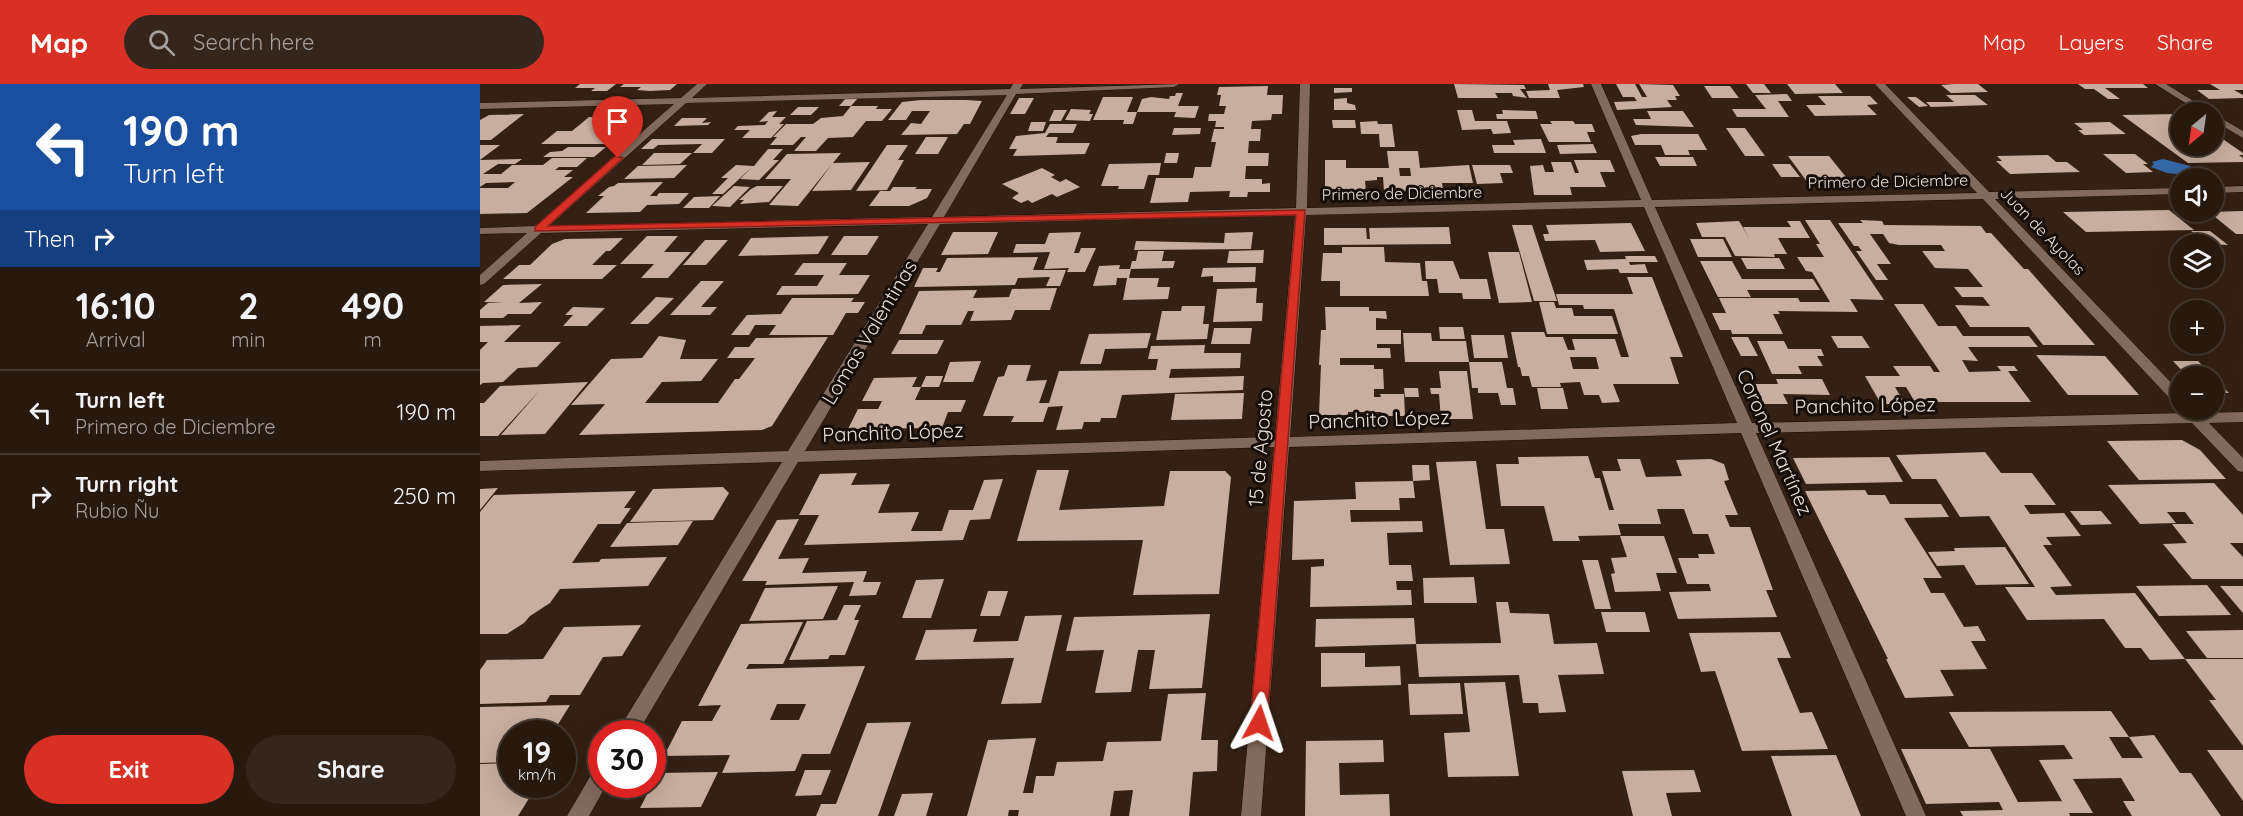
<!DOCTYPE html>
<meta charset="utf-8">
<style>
body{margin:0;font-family:Quicksand,sans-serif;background:#34261d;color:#f1f3f6;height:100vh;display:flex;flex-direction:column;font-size:22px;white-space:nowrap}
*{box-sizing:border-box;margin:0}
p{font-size:20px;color:#a5a09e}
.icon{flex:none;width:33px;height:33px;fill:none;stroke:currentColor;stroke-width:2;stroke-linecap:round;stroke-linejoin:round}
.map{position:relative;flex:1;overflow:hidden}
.details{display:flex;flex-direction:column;background:#28190f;width:480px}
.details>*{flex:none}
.banner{background:#1a4fa0;color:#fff;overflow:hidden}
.needle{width:39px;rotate:209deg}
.controls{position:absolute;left:1690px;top:18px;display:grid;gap:12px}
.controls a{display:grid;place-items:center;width:54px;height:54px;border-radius:50%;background:#28190f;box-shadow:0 6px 24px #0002,0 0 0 2px #44382f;font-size:30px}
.speed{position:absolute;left:18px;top:636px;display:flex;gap:12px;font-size:30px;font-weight:700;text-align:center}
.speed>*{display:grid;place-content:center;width:78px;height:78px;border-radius:50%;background:#28190f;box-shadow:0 6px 24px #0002,0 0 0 2px #44382f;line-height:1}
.speed small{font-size:15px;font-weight:400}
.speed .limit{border:9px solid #d22;background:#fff;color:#111}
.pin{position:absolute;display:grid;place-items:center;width:51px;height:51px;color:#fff;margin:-62px -26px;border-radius:50% 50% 50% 0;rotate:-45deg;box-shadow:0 0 6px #0007}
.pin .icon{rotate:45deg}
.me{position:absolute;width:66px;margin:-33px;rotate:5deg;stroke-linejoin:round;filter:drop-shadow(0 0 4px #0008)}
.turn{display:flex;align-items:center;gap:21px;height:126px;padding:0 24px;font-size:27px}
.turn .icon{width:78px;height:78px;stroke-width:2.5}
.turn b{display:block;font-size:42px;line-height:51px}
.then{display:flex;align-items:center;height:57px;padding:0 24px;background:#0003;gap:12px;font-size:22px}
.eta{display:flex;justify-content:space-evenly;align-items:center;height:102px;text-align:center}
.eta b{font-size:36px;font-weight:700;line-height:42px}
.action{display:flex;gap:12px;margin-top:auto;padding:12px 24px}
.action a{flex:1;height:69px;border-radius:36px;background:#d93025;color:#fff;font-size:24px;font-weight:700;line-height:69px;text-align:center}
.action a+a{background:#34261d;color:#f1f3f6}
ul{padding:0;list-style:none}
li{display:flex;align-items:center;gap:18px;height:84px;padding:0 24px;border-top:2px solid #44382f}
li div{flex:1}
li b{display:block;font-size:22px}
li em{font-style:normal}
header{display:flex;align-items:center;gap:36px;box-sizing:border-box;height:84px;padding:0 30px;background:#d93025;color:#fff}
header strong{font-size:28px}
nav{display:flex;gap:33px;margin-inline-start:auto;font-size:21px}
.search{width:420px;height:54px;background:#34261d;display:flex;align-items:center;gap:15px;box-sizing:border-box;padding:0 21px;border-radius:33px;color:#a5a09e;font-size:22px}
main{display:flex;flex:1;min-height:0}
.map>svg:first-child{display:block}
.water{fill:#356aa9}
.building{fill:#c8ae9e;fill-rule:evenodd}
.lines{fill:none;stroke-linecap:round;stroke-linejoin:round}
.street-casing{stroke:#1c0a01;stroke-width:1}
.street{fill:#826a5c;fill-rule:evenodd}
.route{fill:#d93025;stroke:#8d1f18;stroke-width:1.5}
.labels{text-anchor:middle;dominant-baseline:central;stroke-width:6;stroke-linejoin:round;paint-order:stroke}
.far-street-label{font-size:16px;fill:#ebddd5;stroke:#160d08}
.street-label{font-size:20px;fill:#ebddd5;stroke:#160d08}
</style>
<header>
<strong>Map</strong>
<div class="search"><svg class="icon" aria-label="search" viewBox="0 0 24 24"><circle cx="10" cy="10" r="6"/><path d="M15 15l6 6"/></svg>Search here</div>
<nav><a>Map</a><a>Layers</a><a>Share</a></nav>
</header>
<main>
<section class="details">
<div class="banner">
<div class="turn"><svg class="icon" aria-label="left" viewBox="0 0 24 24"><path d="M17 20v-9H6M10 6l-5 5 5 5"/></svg><div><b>190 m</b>Turn left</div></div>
<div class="then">Then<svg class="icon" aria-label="right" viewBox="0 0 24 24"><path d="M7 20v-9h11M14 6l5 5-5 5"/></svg></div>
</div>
<div class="eta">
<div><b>16:10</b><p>Arrival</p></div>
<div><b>2</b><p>min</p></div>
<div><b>490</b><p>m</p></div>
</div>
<ul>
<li><svg class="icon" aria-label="left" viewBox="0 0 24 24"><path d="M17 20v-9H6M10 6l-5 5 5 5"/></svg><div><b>Turn left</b><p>Primero de Diciembre</p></div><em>190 m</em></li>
<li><svg class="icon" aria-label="right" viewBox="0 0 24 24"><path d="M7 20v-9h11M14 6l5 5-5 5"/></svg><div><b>Turn right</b><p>Rubio Ñu</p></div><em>250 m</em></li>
</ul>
<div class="action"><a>Exit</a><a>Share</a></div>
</section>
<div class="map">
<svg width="1763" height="732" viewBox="0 0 1763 732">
<rect width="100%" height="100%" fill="#352114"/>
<!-- water -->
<path class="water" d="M1683 75 1710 82 1716 87V92L1687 89 1671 83 1674 80 1672 78Z"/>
<!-- building -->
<path class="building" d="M100 0H136L127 7H111L115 4H95Z
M144 0H197L190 6 170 7 157 6 161 3H140Z
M974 0 1044 1 1046 5H1040L1047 14 1033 12 1032 9H1015L1018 14H978Z
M1068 0H1103L1104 3 1077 6 1080 14H1049L1046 7 1070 6Z
M1136 0H1155L1162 13H1167L1159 0 1193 1 1200 12H1195L1197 16H1187L1192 23 1137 26 1134 18 1157 17 1154 13H1143Z
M1266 0H1284L1291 9H1273Z
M1307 0H1355L1363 9 1315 10Z
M1474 0H1498L1508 8 1471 9 1461 1Z
M1598 0H1663L1668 4H1625L1640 15H1628L1614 5H1605Z
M1730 0H1763V6H1754L1763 11V14L1729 15 1717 6H1740Z
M788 2 787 11H803L802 30H792L791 36 772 37 771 45H781L780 57H769L768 69H789L788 82H766L765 95H782V100L790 99V108H768L767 113H749L750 107 710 108 708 118 670 119 676 94H713L715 83H731L736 58H731L734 45H744V43H735L736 37H728L729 30H744L746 22H739L741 11H737L739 3Z
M1224 2H1250L1259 14H1232Z
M854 4H872V8L854 9Z
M696 9H703L698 22H719L715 34 694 33 696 28H657L662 15 671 13 689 15 690 12H695Z
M1307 10 1312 17H1298L1309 33H1257L1252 25H1286L1275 11Z
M1466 11H1495L1508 21 1451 23 1446 18H1474Z
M1338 12H1390L1398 20 1387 21 1397 31 1335 32 1326 21H1346Z
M623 13H653L647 28H657L653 40H643L644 36H613Z
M1427 13H1436L1448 22 1439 23Z
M366 14H378L371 22H398L396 25H412L402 37H386L373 53 348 54 336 67H314L326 53H321L313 61H290L297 53H293L306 40H333L341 34 363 32 371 22H359Z
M539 14H554L545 30H530Z
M867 14V19L875 21 876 26H854V15Z
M441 16H486L502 17 490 40H484L477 50 421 51 431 39 441 40 450 27H432L426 36H408L422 18Z
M318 23H339L331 31H310Z
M591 25 611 26 609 30H613L610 37 585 36Z
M574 26H587L581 37H569Z
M977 26H992L995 37H1027L1031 49 1013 50 1011 45 982 46Z
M1022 26 1056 27 1058 35H1017L1016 30H1023Z
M297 27 292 33H306L299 40H304L291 54H262L270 46H254L258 42 285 41 288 37 279 38 289 28Z
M1167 27H1203L1214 43 1156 41 1153 35H1171Z
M44 30 11 56H0V36L9 31Z
M1700 30 1701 62H1734V49L1763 69V71H1759L1763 74V78L1708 79 1642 31Z
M109 33H161L130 60H61L77 47H92Z
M202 34H227L222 39 231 38 228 41 194 42Z
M852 36H875L876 44H853Z
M897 37 898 40H912L915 63H900L899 50H881L880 38Z
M1070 37H1093L1095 40H1112L1115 48H1107L1111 58H1069L1060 40H1072Z
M551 38H566L563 47H548Z
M1630 38 1646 50 1604 51 1598 46H1603L1594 39Z
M570 40H597L593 49H569L566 53H578L576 59H610L605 70 533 72 537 65H529L536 52 565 49Z
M694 44H721L720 50 692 51Z
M1246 44H1265L1285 72H1265Z
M1161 50H1218L1227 66H1208L1210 71H1185L1181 61H1155L1151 52Z
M446 53H468L458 70H435Z
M172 55H245L232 69H213L222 60 178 61 173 65H161Z
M1061 55 1066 69H1014L1012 61H1035L1033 56Z
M1113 60 1117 69 1080 70 1077 61Z
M0 61H20L0 76Z
M407 61H428L418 76H424L407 106 376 107Z
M88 63H126L114 73H63L70 68 82 67Z
M288 65H303L293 76H299L279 96 260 95 272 83 243 110H232L248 94H241L256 81 274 82Z
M907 67H938L940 84 989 81 993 99H962L963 106 904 107 903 93H897V96L885 97 886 107H845V76H866V84H909ZM919 84H930L931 92H920Z
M174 69H212L200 80 162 81Z
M361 69 353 79 390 78 371 106 332 107 352 80 318 122 289 121 311 95H285L307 70Z
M686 69H699L697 79H684Z
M1623 70H1655L1668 80H1663L1673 88 1646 89Z
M1568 71 1576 78H1587L1600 88 1530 90 1516 77H1522L1517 72Z
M1308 72H1349L1370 98 1328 99Z
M1175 73H1213L1217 82H1180Z
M72 74H107L97 83H79L75 86H93L84 93H93L47 129 0 130V104H28L35 98 6 99 0 103V76L42 75 35 80H18L3 90H21L32 81H63Z
M1094 76H1130L1135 88H1120L1126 103H1090L1092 111H1054L1050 82 1063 81 1065 88H1074L1071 78H1091L1095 89H1099Z
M681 79 679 91H668L664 105H638L639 102H621L629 80Z
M1292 80H1310L1320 93H1301Z
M207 81 194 94 144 95 158 82Z
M992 81H1030L1033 89H1020L1023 99 997 100Z
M562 84 575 91 571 93 580 98 586 95 600 103 577 113 572 110 552 119 548 116 541 119 532 114 539 109 522 100Z
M183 98 170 112H177L179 109H209L199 120 167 121 160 128 106 129 124 112H118L129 103 134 102 138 99Z
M254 102 270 103 250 123 232 122Z
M277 102H303L289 118 260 120 264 116H259L271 105Z
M413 103H437L435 105H452L447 114 429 122H389L400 107H410Z
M240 112 229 124H203L214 113Z
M1689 126 1714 146 1606 148 1583 128Z
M1763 127V150H1756L1729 128Z
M1325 136H1350L1404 216 1370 215 1378 228 1298 227 1300 230H1293L1303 250H1252L1251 246H1240L1232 229H1246L1239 214H1318L1320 218H1350L1332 188 1326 187 1317 173H1344L1336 160H1340Z
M1380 136 1402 137 1404 141 1501 142 1506 149H1511L1544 185H1548L1615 261H1563L1549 243H1490L1475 221 1510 222 1503 213H1482L1474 203H1503L1488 185 1455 184 1442 167H1465L1461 161H1419L1409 159 1403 150H1390L1411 180H1397L1408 196H1396L1376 167H1382L1378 162H1374L1358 139H1383Z
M1259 137 1269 154 1263 143H1311L1307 137H1320L1330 154H1298L1307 170H1294L1295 173 1255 172 1245 153H1222L1216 139Z
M1151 139 1165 167 1120 168 1115 156 1065 157 1063 150H1069L1066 141Z
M1032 141H1052L1077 217H1054Z
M969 143 971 160 844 161V144H886L887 155H890L889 144Z
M1711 147H1730L1748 161 1727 160Z
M473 148H518L508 170 461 171Z
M601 148 594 169H599L601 164H616L605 188H587L589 184 564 185 570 168 533 169 536 160H565L569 149Z
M773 148 771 165 654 166 656 157 744 159 745 149Z
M167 152H198L184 168H211L188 194H161L174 180H140Z
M349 152 338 170 258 172 271 154Z
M364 152H399L387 171H351Z
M143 154 130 167H126L112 181H137L122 195H23L39 181H50L72 160 85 155Z
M1210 155H1243L1252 173H1218Z
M225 156H248L226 181H203Z
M862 163H904L905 178 940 179 942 197H947L949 212H860V197H841L843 169H862Z
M784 166 783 179H747L749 167Z
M658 167H684L682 177H695L693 184 650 185 652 177H656Z
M1008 168H1039L1052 218 1019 219Z
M1145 172H1175L1178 178H1149L1150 181 1165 180 1168 189H1140L1138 185 1107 186 1104 176 1146 175Z
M558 173 553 186H586L580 202H566L570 193 538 194 535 201 434 203 443 184H458L456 188H460L467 174Z
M1261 174H1299L1305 185H1267Z
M945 177H973L980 195H1007L1011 215H983L982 209H959L957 195H946Z
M1220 177H1252L1262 195H1333L1340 206H1267L1271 213H1238Z
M323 179H367L359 191H390L378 210 296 211 302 202H337L344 191H314Z
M640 181 639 185H651L649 194H679L677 203H690L688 215 643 216 647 194H637L636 201 613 202 619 182Z
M776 183 775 198H733V192L721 193 723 184Z
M1147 193H1172L1203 273H1190L1199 300H1133L1140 318 1122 319 1119 311H1104L1100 298 1080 299 1081 303H1052L1049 292H1042L1040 283H1038L1031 248H1064L1066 253H1083L1088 266H1095L1092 255H1135L1141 273H1149L1134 225H1104L1103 221H1079L1076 210H1153ZM1090 273H1116L1119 285H1093Z
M221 197H244L221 223H237L230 231H190Z
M62 200 39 219 62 218 51 230H28L23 234H0V226L8 219H24L4 218 23 201Z
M577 204 570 226H535L531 236 490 237 494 227H488L481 241H446L442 250H419L439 207 497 206 493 214 529 213 532 205Z
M777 204 776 219H783L782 237 733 238 737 205Z
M176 213 194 214 168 240H150Z
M312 214H374L371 218H385L378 229H366L353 251H289L296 241H275L269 251H251L267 231 301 230Z
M1059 218H1074L1076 224H1092L1094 232H1132L1138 250H1067Z
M1414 220H1443L1458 242H1476L1483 252H1549L1558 263H1488L1498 277 1482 276 1489 288 1521 287 1517 282H1534L1538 287H1528L1551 318H1435L1426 303H1415L1425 320H1401L1385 292H1420L1413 282H1450L1454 288H1460Z
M702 222H725L723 240H729L727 255 676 256 682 227H701Z
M93 223 125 224 107 242H83L93 231H85Z
M845 223H889V227H906L907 235 896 234V246H921V260H897V264H910L911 274H860V281H894V285H903L904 305H894V313H901L900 310H924L925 332H901V328H868V331H839L841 281H839L841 246H846Z
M41 241 24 258H81L57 283 38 284 23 298 3 299 0 301V266L8 258H0V242Z
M959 243H983L985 255H960Z
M734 244H772L770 260H731Z
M671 249 667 264 625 265 621 280H600L609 250Z
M923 249H951L952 257H986L989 278H925Z
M991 251H1024L1028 274H994Z
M179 252 206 256 200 275H238L221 297 182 298 165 319H238L255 295H259L275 274H247L255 263H269L276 254 348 253 292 342 282 346 99 351 125 320 91 321 131 275 162 274Z
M1351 252H1382L1390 264H1358Z
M1251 253H1268L1278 272H1261Z
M419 256H464L457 270H411Z
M1277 257H1304L1308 265H1341L1344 272H1337L1343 282H1318L1322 290H1292Z
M725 261 724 269H761L760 284 691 285 689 294 764 292 763 306 642 311 636 334H621L620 338H604L602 345 576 346 583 322 568 323 563 338H531L534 332H503L518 293 524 292 528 281H551L546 297 567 296 559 319H569L579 287 676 286 678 275H668L671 262Z
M1556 271 1625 272 1659 311H1588Z
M501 277 493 298H463L470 278Z
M1693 277H1718L1733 292H1707Z
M989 278H1022L1027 304H1033L1036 321H1021L1018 309H998V304H992Z
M959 287H987L993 335H961L959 310H951L950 304H961Z
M446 292H463L459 303H441Z
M437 293 432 303H441L435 316H486L481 328H468L462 344 368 345 378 325H398L402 317H382L394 294Z
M1734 294 1749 309H1734Z
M1296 295H1342L1350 311 1303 310 1308 320H1284L1275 300H1298Z
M108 298 65 350 21 351 60 306 18 352H0V319H4L20 302Z
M924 304H938L939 313H925Z
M1057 304H1083L1088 325H1061Z
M764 309 762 335 691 336 695 310Z
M1702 356 1720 366 1746 395 1659 396 1627 357Z
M1505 368 1521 389H1552L1576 421H1544L1550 430 1584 429 1601 452 1566 453 1572 461H1563L1592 502 1570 503 1576 511 1655 509 1705 575 1670 576 1661 564H1645L1624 535 1547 536 1525 503H1555L1509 432 1480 433 1456 395H1432L1416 371Z
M1108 372 1115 394H1120L1129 426H1134L1122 387H1141L1137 375H1160L1166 393 1202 392 1196 376 1231 375 1244 380 1249 396 1244 397 1258 431H1245L1250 443H1270L1293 506H1286L1297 533 1198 535 1189 508 1231 507 1229 500H1207L1198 474H1219L1218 470H1235L1228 450H1213L1204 425H1177L1181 440H1138L1141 451 1098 452 1100 457H1073L1064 422H1021L1016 380H1039L1038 373Z
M1409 373 1423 398 1326 400 1313 374Z
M996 377 1006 445H1024L1030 480 970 481 956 378Z
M932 381H949L950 396 933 397Z
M557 386H589L579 426 684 422 690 387H745L751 393 739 510 653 511 663 456 537 457Z
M377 389 371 401 410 400 398 429 439 428 431 447H462L469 426H493L504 396 523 395 510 435 490 436 483 456 324 461 339 431H319L340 390Z
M933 397 935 414H919L920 426H870L871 438 942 437 943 448 907 449 909 481H931L933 497H916L917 506H931L932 521 830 523 831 483 844 482V475L812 476 814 417 876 415 875 398Z
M1734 399 1763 431V459H1750L1763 473V495H1712L1683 460 1707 459 1692 440H1714L1705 428H1687L1696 439 1660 440 1628 401Z
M243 403 249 409 233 436 150 438 173 405Z
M18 404 0 426V405Z
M1385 406 1388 411H1405L1410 420H1461L1469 433 1424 434 1462 494H1443L1451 509H1464L1484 543 1498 542 1506 557H1491L1507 585 1460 586 1474 612 1425 614 1406 575H1408L1325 407Z
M156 407 144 424H151L140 440H118L92 479 119 478 121 475 187 473 168 502 80 505 70 519 50 532 44 539 27 550H0V428L14 411Z
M1590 427H1621L1632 440 1601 441Z
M319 435 298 475 329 474 322 489 387 487 383 498H401L396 511 369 512 374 498 285 501 287 497H262L297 436Z
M213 437 198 461 130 463 147 439Z
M1140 452H1184L1197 489H1176L1181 507 1135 508 1131 490 1135 489 1131 474 1147 473Z
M1525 463 1549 500 1496 501 1484 481 1457 482 1448 468 1475 467 1474 464Z
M1102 476H1118L1131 525H1115Z
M994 493 997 519H944L943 494Z
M464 495 451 534H422L436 496Z
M1727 501 1751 531 1679 532 1656 502Z
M358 502 343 535 269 537 285 504Z
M1740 502H1763V529Z
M508 507H528L520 532H500Z
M1016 518H1028L1030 529 1069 530 1074 560 1117 559 1124 590 1078 591 1086 628 1059 629 1058 619H1043L1039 591 939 593 936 560 835 563 836 535 934 534 936 560 1021 559Z
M364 521H381L374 536H379L365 571H350L348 575 309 576 327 537 357 536Z
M1121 528H1165L1170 548H1126Z
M730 530 722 604 669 605 675 566H658L651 608 615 609 624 566 586 567 594 533Z
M582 531 561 619 521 620 534 574 435 576 446 546 497 545 493 558 538 557 545 532Z
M323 538 303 580H269L266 585 385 582 350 670H322L315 687 242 689 250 671 184 672 202 637H232L241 621 218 622 261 540ZM297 620H326L319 636H290Z
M161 541 142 572 123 573 100 611H70L66 618 0 620V586L7 576 63 575 84 543Z
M1763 546V574H1727L1706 547Z
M1300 548 1311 574H1297L1302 586 1320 629 1332 628 1348 665 1262 667 1235 587 1221 588 1209 549Z
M841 569H885V583L920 582 921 601 841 603Z
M1705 575H1763V662L1729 616H1736Z
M1025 598 1039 692 968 693 964 649 990 648 984 599Z
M980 599 983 630 930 631 928 600Z
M726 609 721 656H738L737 687 713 688 709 732H649L653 706 634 707 630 732H538L539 726H529L528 732H487L508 656 556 654 543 709H553L556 692H574L577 678 623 677 627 658 681 657 688 610Z
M90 621 72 650H32V678L0 679V623Z
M1631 627 1649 653 1674 651 1700 689H1711L1741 732H1652L1643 717H1655L1641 694 1593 695 1613 729H1589L1590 732H1483L1480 727 1523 726 1519 718 1446 720 1421 665H1510L1538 718 1582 717 1587 726 1559 676 1593 675 1584 661 1489 663 1469 628ZM1629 653H1649L1663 674H1642Z
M431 638 398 732H336L341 720H356L387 639Z
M903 656 904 678 859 679 860 711 909 710 910 732H825L826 657Z
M1727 666H1763V717Z
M1356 671 1381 732H1312L1291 672Z
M32 679V700H58L38 732H0V680Z
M325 686H351L341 711 315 712Z
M1214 686 1221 708 1186 709 1192 732H1153L1142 687Z
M238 688 221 723 160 724 178 689Z
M453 709 446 732H414L422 710Z"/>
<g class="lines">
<defs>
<path id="street" d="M217 0H227L212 14 530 5 533 0H543L540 5 699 0 694 3 536 10 464 133 816 124 820 0H830L827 124 1161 116 1111 0H1121L1172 116 1497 109 1395 0H1405L1509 108 1701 104V110L1515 115 1701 309V323L1696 321 1503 115 1175 123 1272 339 1707 329 1713 326 1720 329 1763 328V338L1729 339 1763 374V388L1758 387 1712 339 1276 349 1446 732H1426L1261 349 809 363 781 732H761L794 363 318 378 157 650H136L302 378 0 387V377L308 367 448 140 61 149 4 200 0 201V191L47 149 0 150V144L55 142 194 20 0 25V19L201 14ZM527 11 452 133 69 142 206 19ZM1164 123 1257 339 810 353 826 131ZM815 131 795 353 325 367 460 140Z
M1675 0H1686L1731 28H1720Z
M1734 30 1763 47V54L1734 37Z
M1763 102V108L1734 109V103Z
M122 682V700H127L109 732H87L115 684Z"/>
</defs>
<!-- street casing -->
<use href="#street" class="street-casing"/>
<!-- street -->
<use href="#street" class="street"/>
</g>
<!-- route -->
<path class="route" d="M135 72 143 74 68 142 825 126 787 639 785 644 779 647 772 644 770 639 816 131 55 147V143Z"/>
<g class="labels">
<!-- far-street labels -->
<g class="far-street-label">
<text transform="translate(1408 97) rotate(-1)">Primero de Diciembre</text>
<text transform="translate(922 109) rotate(-1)">Primero de Diciembre</text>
<text transform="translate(1563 147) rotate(46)">Juan de Ayolas</text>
</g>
<!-- street labels -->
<g class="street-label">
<text transform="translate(389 248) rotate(-59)">Lomas Valentinas</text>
<text transform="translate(1385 321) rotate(-1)">Panchito López</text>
<text transform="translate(899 335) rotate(-2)">Panchito López</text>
<text transform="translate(413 348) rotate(-2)">Panchito López</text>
<text transform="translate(1295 358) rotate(66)">Coronel Martínez</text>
<text transform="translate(780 364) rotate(-85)">15 de Agosto</text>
</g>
</g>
</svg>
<div class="controls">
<a><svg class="needle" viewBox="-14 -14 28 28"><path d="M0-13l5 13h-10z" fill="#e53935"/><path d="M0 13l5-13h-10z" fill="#a5a09e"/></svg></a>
<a><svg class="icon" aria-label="sound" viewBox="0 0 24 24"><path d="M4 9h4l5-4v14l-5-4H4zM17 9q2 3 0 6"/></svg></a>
<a><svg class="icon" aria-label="layers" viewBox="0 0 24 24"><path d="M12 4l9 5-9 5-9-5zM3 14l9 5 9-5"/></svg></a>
<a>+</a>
<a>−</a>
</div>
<div class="speed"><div>19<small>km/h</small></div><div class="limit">30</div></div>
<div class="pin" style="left:138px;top:74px;background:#d93025"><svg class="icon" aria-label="arrive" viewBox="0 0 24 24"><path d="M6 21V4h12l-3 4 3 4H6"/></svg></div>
<svg class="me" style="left:779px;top:639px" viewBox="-20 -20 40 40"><path d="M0-17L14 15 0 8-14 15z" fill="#d93025" stroke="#fff" stroke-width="4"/></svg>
</div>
</main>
